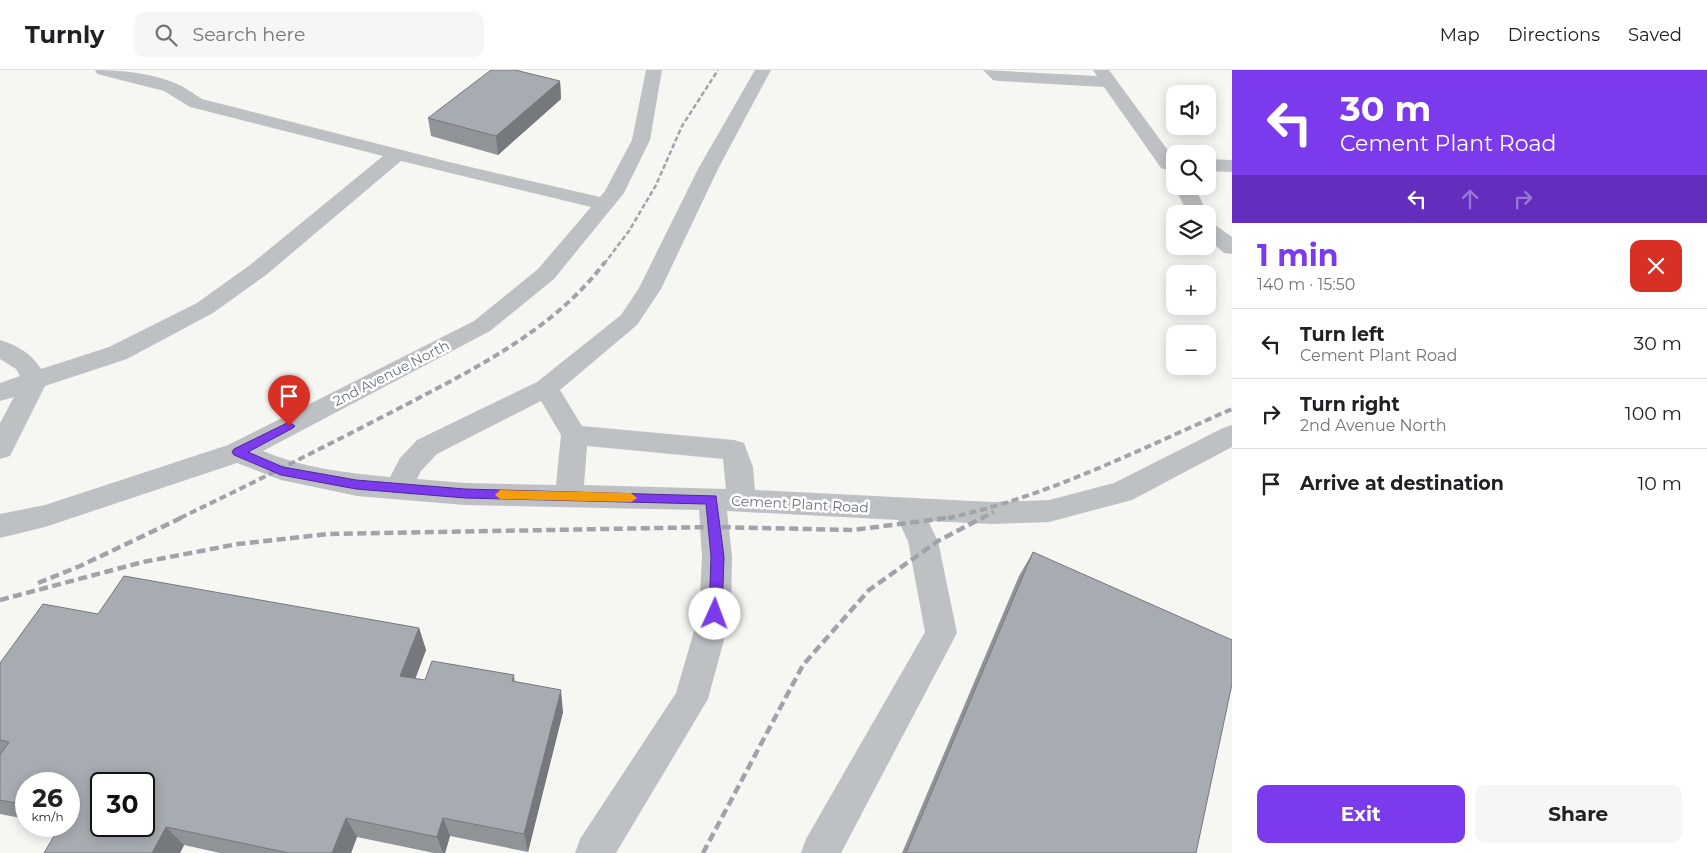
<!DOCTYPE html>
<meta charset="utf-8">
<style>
body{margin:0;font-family:Montserrat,sans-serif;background:#f6f6f6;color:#202124;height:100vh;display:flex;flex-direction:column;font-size:19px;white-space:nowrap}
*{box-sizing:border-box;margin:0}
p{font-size:16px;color:#757577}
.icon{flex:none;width:28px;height:28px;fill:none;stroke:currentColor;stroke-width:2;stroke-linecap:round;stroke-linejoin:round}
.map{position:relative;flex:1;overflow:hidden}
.side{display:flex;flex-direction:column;background:#fff;width:475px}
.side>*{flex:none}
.hud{background:#7c3aed;color:#fff;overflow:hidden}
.tools{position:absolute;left:1166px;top:15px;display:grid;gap:10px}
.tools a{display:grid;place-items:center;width:50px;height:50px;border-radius:10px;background:#fff;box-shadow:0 2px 12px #0003;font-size:25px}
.speed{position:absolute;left:15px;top:702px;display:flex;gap:10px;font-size:25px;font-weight:700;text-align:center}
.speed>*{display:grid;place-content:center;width:65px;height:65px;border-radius:50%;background:#fff;box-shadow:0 2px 12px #0003;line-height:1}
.speed small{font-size:12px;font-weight:400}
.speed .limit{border:2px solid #111;border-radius:8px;background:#fff;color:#111}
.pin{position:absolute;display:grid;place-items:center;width:42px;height:42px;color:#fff;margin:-51px -21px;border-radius:50% 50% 50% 0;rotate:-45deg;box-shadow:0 0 5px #0007}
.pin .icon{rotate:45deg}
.me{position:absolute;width:55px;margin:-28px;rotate:2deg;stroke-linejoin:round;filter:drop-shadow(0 0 4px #0008)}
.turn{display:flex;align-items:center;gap:18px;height:105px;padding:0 25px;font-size:22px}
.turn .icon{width:65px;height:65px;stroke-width:2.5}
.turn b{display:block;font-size:35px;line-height:42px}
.lanes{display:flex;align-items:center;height:48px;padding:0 25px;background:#0003;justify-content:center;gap:25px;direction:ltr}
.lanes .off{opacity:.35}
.round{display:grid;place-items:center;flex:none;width:52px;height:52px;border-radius:10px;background:#f6f6f6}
.summary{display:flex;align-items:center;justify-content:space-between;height:85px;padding:0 25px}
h1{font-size:30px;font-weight:700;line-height:38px;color:#7c3aed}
.primary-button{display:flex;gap:10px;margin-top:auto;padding:10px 25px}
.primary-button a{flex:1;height:58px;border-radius:10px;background:#7c3aed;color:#fff;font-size:20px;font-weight:700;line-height:58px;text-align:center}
.primary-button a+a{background:#f6f6f6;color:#202124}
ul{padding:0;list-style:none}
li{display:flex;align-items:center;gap:15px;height:70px;padding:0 25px;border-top:1px solid #e0e0e0}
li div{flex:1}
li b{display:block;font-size:19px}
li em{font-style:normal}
header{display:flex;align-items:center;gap:30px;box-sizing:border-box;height:70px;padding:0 25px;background:#fff;border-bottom:1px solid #e0e0e0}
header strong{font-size:24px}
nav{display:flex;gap:28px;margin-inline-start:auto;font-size:18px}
.search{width:350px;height:45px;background:#f6f6f6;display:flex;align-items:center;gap:12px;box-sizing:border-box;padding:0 18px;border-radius:10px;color:#757577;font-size:19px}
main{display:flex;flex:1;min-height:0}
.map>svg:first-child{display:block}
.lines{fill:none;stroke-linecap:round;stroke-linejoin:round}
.minor{fill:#bec1c4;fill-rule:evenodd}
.rail-far2{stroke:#a0a4aa;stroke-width:2.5;stroke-dasharray:5 2.5;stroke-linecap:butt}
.rail-far1{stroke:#a0a4aa;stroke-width:4;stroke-dasharray:7 4;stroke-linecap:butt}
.rail{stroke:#a0a4aa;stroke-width:4.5;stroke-dasharray:9 4.5;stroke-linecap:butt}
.wall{fill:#909499}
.shaded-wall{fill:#75787d}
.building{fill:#a7acb2;stroke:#75787d;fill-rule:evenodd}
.route{fill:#7c3aed;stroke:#51269a}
.slow{fill:#f59e0b}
.labels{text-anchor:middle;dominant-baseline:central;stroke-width:5;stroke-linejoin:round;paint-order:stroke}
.street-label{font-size:14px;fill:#697380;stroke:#fff}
</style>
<header>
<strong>Turnly</strong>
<div class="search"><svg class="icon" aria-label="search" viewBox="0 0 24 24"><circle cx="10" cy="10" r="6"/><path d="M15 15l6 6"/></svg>Search here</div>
<nav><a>Map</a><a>Directions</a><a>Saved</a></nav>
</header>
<main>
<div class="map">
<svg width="1232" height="783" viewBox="0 0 1232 783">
<rect width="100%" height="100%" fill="#f6f6f3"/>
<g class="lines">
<!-- minor -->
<path class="minor" d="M95 0C122 0 150 3 175 13 185 17 194 24 202 29L449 92 600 127 605 121 632 70 646 0H662L650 70 624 123 554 209 490 261 263 381C303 398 347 403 390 407L400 388 417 370 537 312 621 245 639 218 698 99 755 0H771L718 99 661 219 637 255 560 320 582 356 734 370 744 373 753 397 755 420 992 432 1049 430 1114 413 1223 358 1232 355V377L1132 430 1049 452 992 454 928 451 938 471 957 563 841 783H801L806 769 925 562 908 471 898 450 727 441 732 487 731 544 708 629 616 783H575L580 769 676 623 699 544 702 487 699 440 465 435 357 426 281 410 237 393 45 457 0 468V444L45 435 228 375 474 251 538 199 591 137 401 91 266 205 213 243 127 289 45 316 10 386 0 389V353L14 327 0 331V313L20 306 16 299 0 289V270C17 275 32 284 41 299L109 277 197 233 250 195 383 86 190 37 164 21 97 4ZM541 331 561 365 556 415 465 413 417 409 421 401 437 384ZM587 376 723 389 726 419 584 415Z
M983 0 1097 6 1093 0H1109L1175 90V98L1168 100 1161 98 1104 17 999 11 993 10Z
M1208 89 1232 90V102L1208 101Z
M1175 115V116H1194L1208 144V145L1188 144 1174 116Z
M1208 153 1215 155 1232 167V184L1224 183 1208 169Z"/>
<!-- rail-far2 -->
<path class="rail-far2" d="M604 194 629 161 656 115 682 56 718 0"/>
<!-- rail-far1 -->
<path class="rail-far1" d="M180 448C251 414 320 379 390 343 466 303 552 263 605 192
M948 448C1047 427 1140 379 1232 339
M982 448 994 442"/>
<!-- rail -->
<path class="rail" d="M38 513 80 496 183 447
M0 530 143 492 238 474 328 464 715 457 853 460 954 447
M703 783 803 595 869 520 938 471 984 447"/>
</g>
<!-- wall -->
<path class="wall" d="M560 11 561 29 498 85 431 66 428 48Z
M1033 482 1196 783H902L1019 506Z
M98 544 419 558 426 580 415 609 425 610 514 605 515 612 563 642 528 782 450 766 445 783H434L357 767 351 783H220L184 775 180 783H44L60 756H59H69V714H26V749L0 744V593Z"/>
<!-- shaded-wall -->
<path class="shaded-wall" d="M560 11 561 29 498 85 496 66Z
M419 558 426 580 408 628 400 606Z
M561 620 563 642 528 782 524 764Z
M346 748 357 767 351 783H332Z
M443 748 450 766 445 783H443L437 767Z
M166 757 184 775 180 783H152Z"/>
<!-- building -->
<path class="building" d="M491 0H515L560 11 496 66 428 48Z
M1033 482 1232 570V614L1196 783H906Z
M124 506 419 558 400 606 425 610 432 591 514 605 512 611 561 620 524 764 443 748 437 767 346 748 332 783H289L166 757 152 783H44L60 756H69V714H26V735L0 730V685L9 672 0 670V593L43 534 98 544ZM101 714H144V756H101Z"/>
<!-- route -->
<path class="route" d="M289 352 295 356 293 358 248 382 283 397 356 410 465 419 716 426 724 487 722 544 720 548 715 549 711 548 709 544 711 487 706 434 465 428 356 419 281 405 234 385 232 382 234 379Z"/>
<!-- slow -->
<path class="slow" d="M500 420 631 423 637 428 631 432 500 429 495 425Z"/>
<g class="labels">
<!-- street labels -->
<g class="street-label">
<text transform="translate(391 303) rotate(-27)">2nd Avenue North</text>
<text transform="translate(800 434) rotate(3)">Cement Plant Road</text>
</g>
</g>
</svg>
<div class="tools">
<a><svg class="icon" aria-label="sound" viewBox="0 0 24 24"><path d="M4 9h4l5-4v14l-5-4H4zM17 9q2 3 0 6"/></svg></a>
<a><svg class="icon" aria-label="search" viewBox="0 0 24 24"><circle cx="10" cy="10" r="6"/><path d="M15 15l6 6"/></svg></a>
<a><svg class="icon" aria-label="layers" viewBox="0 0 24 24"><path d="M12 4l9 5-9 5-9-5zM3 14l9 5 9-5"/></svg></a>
<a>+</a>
<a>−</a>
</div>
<div class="speed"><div>26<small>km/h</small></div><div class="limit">30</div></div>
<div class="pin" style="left:289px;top:356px;background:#d93025"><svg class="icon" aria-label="arrive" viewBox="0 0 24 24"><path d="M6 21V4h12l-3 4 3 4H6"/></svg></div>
<svg class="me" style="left:715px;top:544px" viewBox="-20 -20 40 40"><circle r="19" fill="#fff"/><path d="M0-13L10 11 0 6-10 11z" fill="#7c3aed"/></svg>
</div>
<section class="side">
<div class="hud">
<div class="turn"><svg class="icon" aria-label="left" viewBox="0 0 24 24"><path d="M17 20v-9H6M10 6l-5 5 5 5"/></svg><div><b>30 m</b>Cement Plant Road</div></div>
<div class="lanes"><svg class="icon" aria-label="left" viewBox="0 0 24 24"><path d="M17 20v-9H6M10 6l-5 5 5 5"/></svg><svg class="icon off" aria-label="ahead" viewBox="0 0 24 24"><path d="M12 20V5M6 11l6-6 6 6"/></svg><svg class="icon off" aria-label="right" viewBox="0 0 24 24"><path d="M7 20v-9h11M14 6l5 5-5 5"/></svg></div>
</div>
<div class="summary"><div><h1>1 min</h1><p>140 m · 15:50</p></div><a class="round" style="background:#d93025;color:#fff"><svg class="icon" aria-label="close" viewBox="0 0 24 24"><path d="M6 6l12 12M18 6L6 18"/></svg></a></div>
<ul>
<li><svg class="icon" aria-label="left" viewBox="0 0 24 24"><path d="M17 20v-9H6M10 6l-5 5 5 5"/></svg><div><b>Turn left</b><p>Cement Plant Road</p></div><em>30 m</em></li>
<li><svg class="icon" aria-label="right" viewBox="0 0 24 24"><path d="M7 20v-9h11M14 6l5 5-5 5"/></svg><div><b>Turn right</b><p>2nd Avenue North</p></div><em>100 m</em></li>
<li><svg class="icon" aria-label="arrive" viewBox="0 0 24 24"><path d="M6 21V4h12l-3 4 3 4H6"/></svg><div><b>Arrive at destination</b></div><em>10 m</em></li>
</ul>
<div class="primary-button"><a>Exit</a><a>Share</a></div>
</section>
</main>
